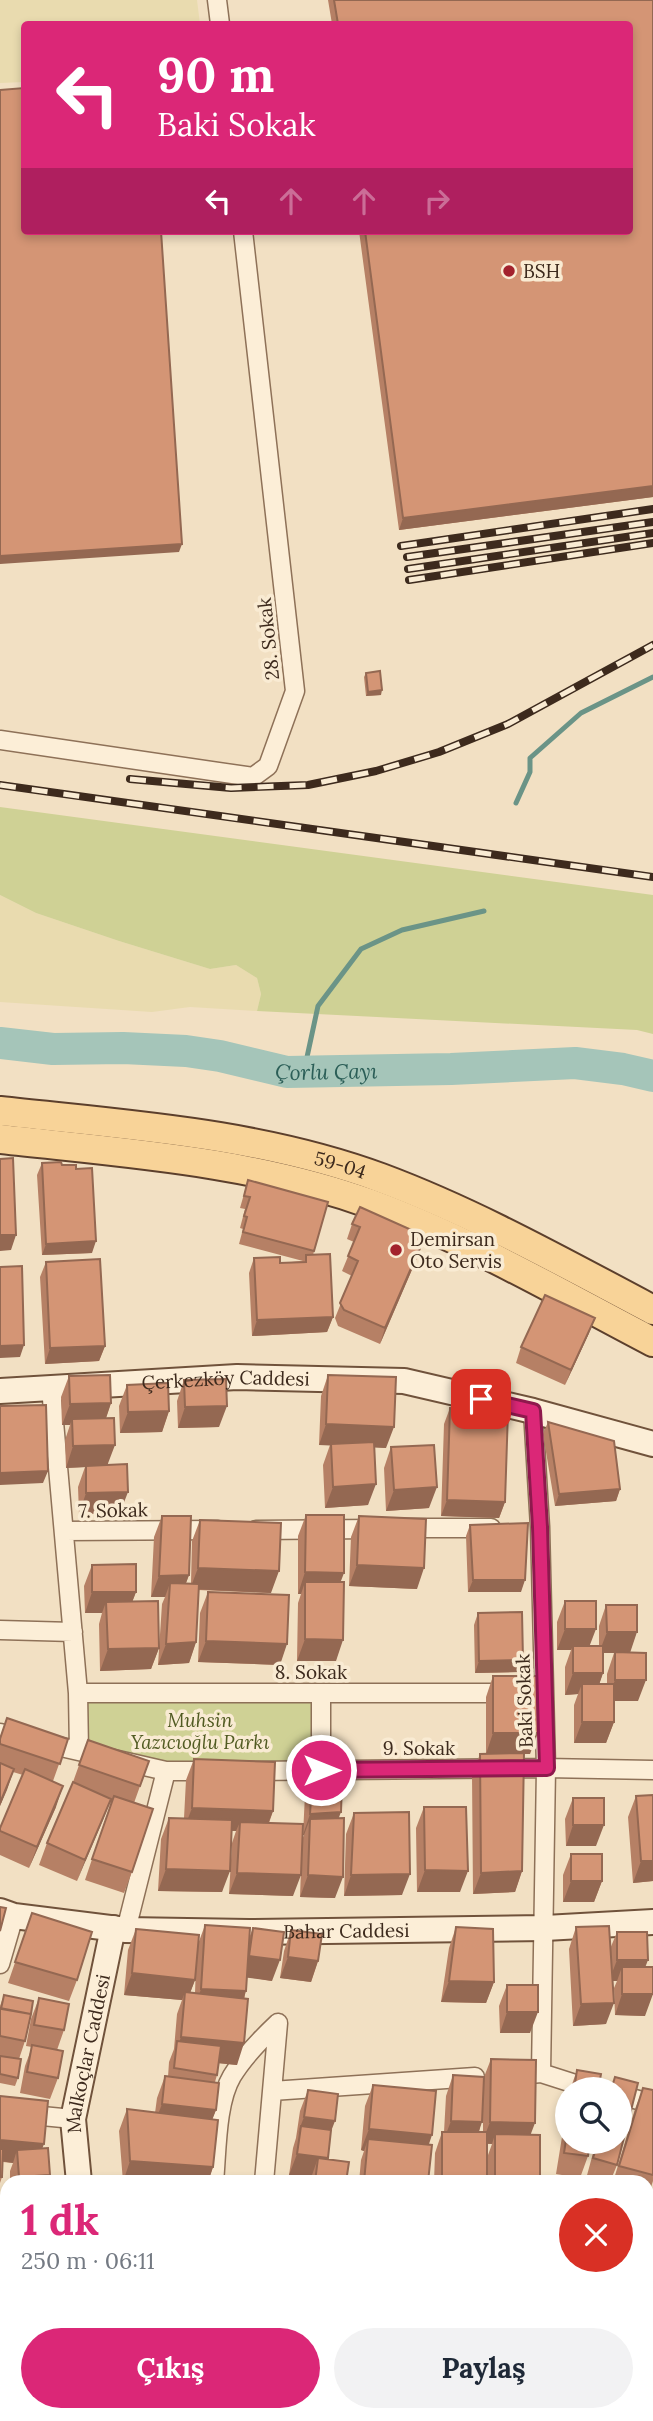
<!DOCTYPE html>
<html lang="tr">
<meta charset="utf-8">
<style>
body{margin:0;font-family:Lora,serif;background:#f2f2f3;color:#1f2937;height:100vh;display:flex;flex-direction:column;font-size:26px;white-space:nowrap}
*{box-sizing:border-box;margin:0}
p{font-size:23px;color:#747a83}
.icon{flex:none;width:38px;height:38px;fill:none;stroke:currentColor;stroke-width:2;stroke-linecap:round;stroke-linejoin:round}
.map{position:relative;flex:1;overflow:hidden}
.details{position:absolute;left:0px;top:2175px;width:654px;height:247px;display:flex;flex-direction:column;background:#fff;border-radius:21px 21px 0 0;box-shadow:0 4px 10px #0003}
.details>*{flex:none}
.hud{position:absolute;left:21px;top:21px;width:612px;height:214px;border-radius:7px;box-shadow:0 4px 10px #0003;background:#db2777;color:#fff;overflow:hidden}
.fabs{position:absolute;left:555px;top:2077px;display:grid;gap:14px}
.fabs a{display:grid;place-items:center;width:77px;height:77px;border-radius:50%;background:#fff;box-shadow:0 4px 10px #0003;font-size:35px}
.pin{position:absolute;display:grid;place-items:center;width:60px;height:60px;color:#fff;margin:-30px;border-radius:14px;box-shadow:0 4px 10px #0006}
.me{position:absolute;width:77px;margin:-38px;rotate:90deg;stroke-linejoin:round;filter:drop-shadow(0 0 5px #0008)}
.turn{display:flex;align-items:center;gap:24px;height:147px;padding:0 21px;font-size:32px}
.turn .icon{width:91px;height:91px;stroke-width:2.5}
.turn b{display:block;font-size:49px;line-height:60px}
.lanes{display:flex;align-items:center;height:66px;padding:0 21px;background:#0003;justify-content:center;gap:35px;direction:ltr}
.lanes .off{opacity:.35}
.round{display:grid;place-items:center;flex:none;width:74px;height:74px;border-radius:37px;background:#f2f2f3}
.summary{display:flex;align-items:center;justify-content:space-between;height:119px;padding:0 21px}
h1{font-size:42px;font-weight:700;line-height:52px;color:#db2777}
.action{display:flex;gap:14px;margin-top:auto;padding:14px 21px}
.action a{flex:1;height:80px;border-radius:42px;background:#db2777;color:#fff;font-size:28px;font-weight:700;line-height:80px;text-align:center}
.action a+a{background:#f2f2f3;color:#1f2937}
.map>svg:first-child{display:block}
.farmland{fill:#e9dbaf}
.green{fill:#cfd195}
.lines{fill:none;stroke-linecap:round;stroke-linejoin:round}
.stream{stroke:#6b9487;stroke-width:5}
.river{stroke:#a5c5b9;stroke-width:32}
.street-casing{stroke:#8e7158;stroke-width:21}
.secondary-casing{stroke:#70523b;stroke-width:28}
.primary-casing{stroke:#5c3f2c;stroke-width:32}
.street{stroke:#fceed7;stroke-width:18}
.secondary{stroke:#fceed7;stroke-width:24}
.primary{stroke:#f8d398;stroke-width:28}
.rail-casing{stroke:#3d2a1d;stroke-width:8}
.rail{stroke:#f9ebd3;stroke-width:5;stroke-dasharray:16;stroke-linecap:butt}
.wall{fill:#b68065;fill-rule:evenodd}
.shaded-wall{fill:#946852}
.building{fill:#d49575;stroke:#946852;stroke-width:2}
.route-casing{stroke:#8e194d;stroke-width:18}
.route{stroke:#db2777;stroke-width:12}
.poi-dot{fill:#a3222d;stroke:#f9ebd3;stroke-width:2.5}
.labels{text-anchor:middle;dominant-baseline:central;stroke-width:7;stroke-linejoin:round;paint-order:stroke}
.poi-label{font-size:19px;fill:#3d2a1d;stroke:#f9ebd3;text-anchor:start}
.street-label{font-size:19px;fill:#3d2a1d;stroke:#f9ebd3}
.park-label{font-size:19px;font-style:italic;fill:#515b22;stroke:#f9ebd3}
.water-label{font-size:21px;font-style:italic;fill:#2b5e57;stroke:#f9ebd3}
</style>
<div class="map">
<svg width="653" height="2421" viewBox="0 0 653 2421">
<rect width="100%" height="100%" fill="#f2e0c3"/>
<!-- farmland -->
<path class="farmland" d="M0 0H197L200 24H24V82L0 83Z
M0 895 36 913 119 941 210 969 236 965 257 978 261 994 257 1011 190 1007 152 1012 0 1002Z"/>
<!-- green -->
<path class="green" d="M0 807 653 895V1034L637 1030 257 1011 261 994 257 978 236 965 210 969 119 941 36 913 0 895Z
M82 1697H316L317 1764 165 1766 83 1748Z"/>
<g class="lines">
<!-- stream -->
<path class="stream" d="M516 803 530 772V758L581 713 653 677
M304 1071 318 1006 361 949 402 930 484 911"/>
<!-- river -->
<path class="river" id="s1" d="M0 1043 53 1049 123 1048 186 1051 220 1056 287 1072 451 1069 575 1063 623 1069 653 1076"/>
<defs>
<path id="street" d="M217 0 220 24
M0 740 253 777 268 766 295 691 243 231
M51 1388 78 1693 79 1751
M533 1411 540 1527 546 1768 541 2073
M403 1528H491
M256 1530 375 1529
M64 1531 218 1530
M0 1630 73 1632
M78 1693H509
M321 1693V1770
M0 1733 166 1771H213
M251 1771 546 1768 653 1770
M126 1930 166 1771
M0 1964 14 1916
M530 2074 541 2073 594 2090
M272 2091 475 2077
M620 2095 653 2104
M0 2112 73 2119
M214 2182C217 2151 216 2103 232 2076 244 2056 261 2039 278 2023
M264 2182 278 2023
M0 2220H7
M648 2220 653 2205
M0 2375H7
M134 2415 135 2421
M349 2421 350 2416
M619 2421 628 2415"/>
<g id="secondary">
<path id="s2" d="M0 1391 237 1377 404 1381 533 1411 653 1444"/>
<path id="s3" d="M0 1911 14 1916 126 1930 249 1932 545 1928 653 1922"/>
<path id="s4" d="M79 2182 73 2119 113 1928"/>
<path d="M21 2421 22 2415"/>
</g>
<g id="primary">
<path id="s5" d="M0 1111C128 1125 259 1133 381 1178 475 1213 564 1263 653 1310"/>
<path d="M0 1139C125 1153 252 1161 371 1204 469 1240 561 1294 653 1342"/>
</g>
</defs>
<!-- street casing -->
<use href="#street" class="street-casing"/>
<!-- secondary casing -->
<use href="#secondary" class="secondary-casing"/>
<!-- primary casing -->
<use href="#primary" class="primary-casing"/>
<!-- street -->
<use href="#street" class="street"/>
<!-- secondary -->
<use href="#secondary" class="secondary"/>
<!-- primary -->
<use href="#primary" class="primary"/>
<defs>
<path id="rail" d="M401 546 653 509
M407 557 653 522
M408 569 653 533
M409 580 653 543
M130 779 231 788 308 785 376 771 439 752 508 724 653 645
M0 785 653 877"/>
</defs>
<!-- rail casing -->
<use href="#rail" class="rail-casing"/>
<!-- rail -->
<use href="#rail" class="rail"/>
</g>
<!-- wall -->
<path class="wall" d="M328 0H653V497L399 530 359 231H630V24H332Z
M366 673 381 695 366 696 364 677Z
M42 1163 62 1165 92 1253 42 1255 37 1175Z
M248 1180 328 1202 313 1255 333 1317 327 1332 252 1336 249 1273 254 1258 280 1263 303 1261 239 1244 243 1229 240 1228 245 1209 240 1208Z
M352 1224 420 1251 380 1344 338 1326 335 1318 352 1276 342 1271 354 1242 347 1239Z
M46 1262 105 1346 99 1361 45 1364 40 1277Z
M589 1333 565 1385 516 1363 521 1347Z
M328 1375 386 1448 374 1447 368 1505 325 1508 323 1465 330 1445H319L321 1396Z
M69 1376 111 1403 106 1418 108 1465 120 1513 79 1514 78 1487 85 1467 66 1468 65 1440 70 1425H62L61 1397Z
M184 1380 219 1427 178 1428 177 1401Z
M127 1385 169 1411 162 1432 120 1433 119 1406Z
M450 1408 505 1502 499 1518 441 1516 444 1424Z
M548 1422 620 1489 616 1501 555 1506 543 1434Z
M391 1447 429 1508 386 1511 384 1468Z
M306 1515 340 1582 336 1661H297L298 1603 301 1594H298V1536Z
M162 1516 189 1575 186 1583H191L192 1541 200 1520 271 1593 198 1590 196 1642 189 1663 158 1665 162 1604 165 1597H151L154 1537Z
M359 1516 417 1589 349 1586 351 1537Z
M470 1525 521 1592H468L466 1536Z
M92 1565 136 1592 132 1602 159 1648 151 1669 100 1671 99 1624 102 1613H85L84 1586Z
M208 1592 280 1665 198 1662 200 1613Z
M565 1601 590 1646H599V1626L606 1605 630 1653 638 1701H614V1722L606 1743H574V1705L578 1694 565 1695V1667L571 1650H557V1622ZM603 1653H614L607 1674V1684H599L603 1673Z
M478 1613 523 1660 519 1672 475 1673 474 1625Z
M493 1676 530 1754H524L522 1871 515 1892 473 1894 472 1775 480 1754H486V1697Z
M7 1718 68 1739 53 1781 56 1807 29 1868 0 1855V1828L23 1775 13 1772 0 1806V1737Z
M88 1740 149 1761 134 1803 132 1872 124 1893 85 1880 112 1800H110L77 1881 39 1865 47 1843 73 1782Z
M314 1753 338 1818 335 1898 300 1897 302 1840 304 1835H303L306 1774Z
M194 1759 273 1811 269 1823 293 1896 229 1894 232 1843 236 1831H231L222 1892 158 1891 161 1839 169 1818H184L186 1780Z
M653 1795V1881L633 1883 628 1817 636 1796Z
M573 1798 596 1846H566L565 1819Z
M424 1807 460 1892H417L416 1828Z
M354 1813 402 1895 344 1896 346 1834Z
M571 1854 602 1881 594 1902H563V1875Z
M32 1913 77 1980 69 2001 8 1983Z
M205 1925 249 1938 253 1928 272 1981 247 1977 237 2065 219 2063 217 2075 215 2082 216 2110 212 2119 213 2167 208 2182H123L119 2131 127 2109 155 2113 157 2098 165 2076 168 2077 169 2062 174 2049 177 2014 182 2000 124 1995 128 1950 136 1929 198 1944ZM196 1965 195 1993H190L195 1980Z
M456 1927 494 1982 486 2003 441 2002 449 1948Z
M576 1927 610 1949 617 1932 645 1967V2016L615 2015 614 1988 617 1981H612L606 2024 573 2026 569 1949Z
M291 1930 318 1961 311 1982 280 1978 284 1951Z
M507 1985 530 2033H500L499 2006Z
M4 1995 25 2041 19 2059 18 2078 15 2086 0 2083V2006Z
M39 1998 64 2030 57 2050 58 2078 50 2099 20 2093 25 2066 32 2047 26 2046 31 2019Z
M491 2059 531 2134 540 2182H487L488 2155 492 2144H487V2182H434L435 2153 442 2132H444L446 2096 453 2075 484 2077ZM483 2110V2132H479Z
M577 2070 598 2090H570Z
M615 2077 638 2083 617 2165 610 2182H567L568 2177 586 2179 596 2142H620V2090H610Z
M373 2085 429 2145 428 2182H359L361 2160 364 2151 361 2150 365 2106Z
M643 2088 653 2090V2181L648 2196V2182H613L635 2109Z
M308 2090 331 2130 327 2159 346 2182H310L311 2178 289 2175 293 2148 296 2138 300 2111Z
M0 2096 42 2149 48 2182H10V2171L13 2163 3 2162 2 2177 0 2183Z
M567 2106V2142L588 2156 580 2178 556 2174Z
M7 2219V2256H4L3 2229Z
M648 2270 653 2271V2321L648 2320Z
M57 2415H109L108 2421H56Z
M142 2415H174L172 2421H142Z
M184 2415H258V2421H184Z
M434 2415H488L486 2421H434Z
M635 2415H648L653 2421H633Z"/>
<!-- shaded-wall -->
<path class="shaded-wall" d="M653 486V497L399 530 403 518Z
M182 544 179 552 0 564V556Z
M382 690 381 695 366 696 368 692Z
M0 1235H16L11 1250 0 1251Z
M425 1236 420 1251 380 1344 385 1328Z
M96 1241 92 1253 42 1255 46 1244Z
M333 1317 327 1332 252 1336 257 1320Z
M595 1318 589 1333 565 1385 571 1370Z
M24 1345 20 1357 0 1358V1346Z
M105 1346 99 1361 45 1364 50 1348Z
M111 1403 104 1424 72 1419 70 1425H62L70 1404Z
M227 1406 219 1427 178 1428 185 1407Z
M169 1411 162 1432 120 1433 128 1412Z
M326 1424 394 1427 386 1448 319 1445Z
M115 1445 107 1466 66 1468 73 1446Z
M48 1471 43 1483 0 1485V1473Z
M376 1484 368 1505 325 1508 333 1487Z
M437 1487 429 1508 386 1511 394 1490Z
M620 1489 616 1501 555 1506 559 1494Z
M128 1492 120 1513 79 1514 86 1493Z
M447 1500 505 1502 499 1518 441 1516Z
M357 1565 424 1568 417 1589 349 1586Z
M198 1568 279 1571 271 1593 190 1589Z
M305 1572 344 1573 336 1594 305 1582 301 1594H298Z
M189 1575 181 1596 170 1583 165 1597H151L159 1576Z
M473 1580H525L521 1592H468Z
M92 1592H136L128 1613 106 1602 102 1613H85Z
M565 1629H596L588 1650 573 1646 571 1650H557Z
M607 1632H637L630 1653H599Z
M305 1639 343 1640 336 1661H297Z
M206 1641 287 1644 280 1665 198 1662Z
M196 1642 189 1663 158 1665 166 1644Z
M159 1648 151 1669 100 1671 108 1649Z
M523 1660 519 1672 475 1673 479 1661Z
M573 1673H603L596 1694 582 1684 578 1694 565 1695Z
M615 1680H646L638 1701H607Z
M582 1722H614L606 1743H574Z
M493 1733H538L530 1754H486Z
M14 1769 7 1790 0 1806V1803Z
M63 1786 56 1807 29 1868 37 1847Z
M111 1799 103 1820 77 1881 85 1860Z
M192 1808 273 1811 265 1832 240 1822 236 1831 184 1829Z
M341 1812 333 1833 310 1819 304 1835H303L310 1814Z
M573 1825H604L596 1846H566Z
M641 1861H653V1881L633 1883Z
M166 1869 230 1871 222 1892 158 1891Z
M425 1870 468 1871 460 1892H417Z
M522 1871 515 1892 473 1894 481 1873Z
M237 1873 301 1875 293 1896 229 1894Z
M410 1874 402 1895 344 1896 351 1875Z
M308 1875 343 1877 335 1898 300 1897Z
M571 1881H602L594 1902H563Z
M249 1956 280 1960 272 1981 242 1977Z
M288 1957 318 1961 311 1982 280 1978Z
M617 1960H648L640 1981 622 1967 617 1981H609Z
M132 1973 195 1980 187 2001 185 1992 182 2000 124 1995Z
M449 1981 494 1982 486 2003 441 2002Z
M201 1989 246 1991 239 2013 194 2010Z
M622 1994H653L645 2016 615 2015Z
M614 2003 606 2024 573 2026 581 2004Z
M507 2012H538L530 2033H500Z
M181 2037 244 2043 237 2065 175 2059 176 2051Z
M162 2104 216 2110 208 2131 154 2125Z
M304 2117 335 2121 327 2142 301 2126 296 2138Z
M451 2121 482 2122 475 2143 443 2142Z
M490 2122 535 2123 527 2144 495 2134 492 2144 482 2143Z
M369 2129 432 2135 425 2156 368 2139 364 2151 361 2150Z
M0 2140 44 2144 36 2165 17 2150 13 2163 0 2161Z
M297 2154 328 2158 320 2179 318 2158 311 2178 289 2175Z
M130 2161 213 2167 208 2182H123Z
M50 2175 48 2182H18L19 2177Z
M0 2319 7 2320V2341H0Z
M147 2415H174L172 2421H144Z
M470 2415H488L486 2421H441L442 2420Z
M599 2415H607L597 2420Z"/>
<!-- building -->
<path class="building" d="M334 0H653V486L403 518 365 231H630V24H338Z
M24 88V231H161L182 544 0 556V90Z
M380 671 382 690 368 692 366 673Z
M13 1158 16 1235H0V1159Z
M61 1162 62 1165H76V1169L92 1168 96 1241 46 1244 42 1163Z
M248 1180 328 1202 314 1251 243 1232 247 1217 244 1216 250 1197 244 1196Z
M360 1207 425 1236 385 1328 344 1310 340 1303 358 1261 348 1256 360 1227 352 1224Z
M330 1254 333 1317 257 1320 254 1258 280 1257V1263L306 1262V1255Z
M100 1259 105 1346 50 1348 46 1262Z
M22 1266 24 1345 0 1346V1267Z
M545 1295 595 1318 571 1370 521 1347Z
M110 1375 111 1403 70 1404 69 1376Z
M328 1375 396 1377 394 1427 326 1424Z
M226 1379 227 1406 185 1407 184 1380Z
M168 1383 169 1411 128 1412 127 1385Z
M46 1405 48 1471 0 1473V1406Z
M450 1408 508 1411 505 1502 447 1500Z
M114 1418 115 1445 73 1446 72 1419Z
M548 1422 614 1441 620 1489 559 1494Z
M374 1442 376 1484 333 1487 331 1444Z
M434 1445 437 1487 394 1490 391 1447Z
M127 1464 128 1492 86 1493V1466Z
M306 1515H344V1573L305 1572Z
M162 1516H191L189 1575 159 1576Z
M359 1516 426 1519 424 1568 357 1565Z
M200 1520 281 1523 279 1571 198 1568Z
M528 1523 525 1580H473L470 1525Z
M136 1564V1592H92V1565Z
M305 1582H344L343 1640 305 1639Z
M170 1583 199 1584 196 1642 166 1644Z
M208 1592 289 1595 287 1644 206 1641Z
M158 1601 159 1648 108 1649 106 1602Z
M565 1601H596V1629H565Z
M606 1605H637V1632H607Z
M522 1612 523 1660 479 1661 478 1613Z
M573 1646H603V1673H573Z
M615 1652 646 1653V1680H615Z
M493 1676H537L538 1733H493Z
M582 1684H614V1722H582Z
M7 1718 68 1739 60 1764 0 1744V1739Z
M88 1740 149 1761 140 1786 79 1765Z
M314 1753 343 1754 341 1812 310 1814Z
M524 1753 522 1871 481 1873 480 1754Z
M194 1759 275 1762 273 1811 192 1808Z
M0 1763 14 1769 0 1803Z
M25 1769 63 1786 37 1847 0 1831V1828Z
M73 1782 111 1799 85 1860 47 1843Z
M653 1795V1861H641L636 1796Z
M114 1796 153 1809 132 1872 92 1859Z
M573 1798H604V1825H573Z
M424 1807H466L468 1871 425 1870Z
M409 1812 410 1874 351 1875 354 1813Z
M169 1818 232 1820 230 1871 166 1869Z
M344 1818 343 1877 308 1875 310 1819Z
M240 1822 303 1824 301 1875 237 1873Z
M571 1854H602V1881H571Z
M0 1907 6 1908 0 1931Z
M32 1913 92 1932 77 1980 15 1962Z
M205 1925 250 1928 246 1991 201 1989Z
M609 1926 614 2003 581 2004 576 1927Z
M456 1927 493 1929 494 1982 449 1981Z
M253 1928 284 1932 280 1960 249 1956Z
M136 1929 199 1935 195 1980 132 1973Z
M291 1930 322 1934 318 1961 288 1957Z
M617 1932H647L648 1960H617Z
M622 1967H653V1994H622Z
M507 1985H538V2012H507Z
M185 1992 248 1999 244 2043 181 2037Z
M4 1995 33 2001 31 2014 1 2009Z
M39 1998 69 2004 64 2030 34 2025Z
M0 2008 31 2014 25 2041 0 2036Z
M177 2041 221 2046 217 2075 174 2068Z
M32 2045 63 2051 58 2078 27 2072Z
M0 2056 21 2059 18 2078 0 2074Z
M491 2059 536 2060 535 2123 490 2122Z
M577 2070 601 2074 598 2090H574Z
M453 2075 484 2077 482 2122 451 2121Z
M165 2076 219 2083 216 2110 162 2104Z
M615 2077 638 2083 617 2165 593 2158 598 2142H620V2090H611Z
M373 2085 436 2091 432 2135 369 2129Z
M643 2088 653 2090V2175L619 2166Z
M308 2090 338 2094 335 2121 304 2117Z
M0 2096 48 2101 44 2144 0 2140Z
M127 2109 218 2120 213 2167 130 2161Z
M301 2126 331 2130 328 2158 297 2154Z
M442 2132H487V2182H442Z
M567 2133V2142H590L588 2156 564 2153Z
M495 2134 540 2135V2182H495Z
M368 2139 432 2145 428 2182H364Z
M48 2148 50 2175 19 2177 17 2150Z
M0 2149H3L2 2177H0Z
M318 2158 349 2162 346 2182H315Z
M568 2177 599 2181V2182H568Z
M648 2270 653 2271V2298L648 2297Z
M0 2276H7V2320L0 2319Z
M0 2360 7 2361V2373L1 2410 0 2409Z
M653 2394V2421H650L647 2415 648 2396Z
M6 2411 7 2421H0V2412Z
M77 2415H109L108 2420Z
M191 2415H258V2421H191Z
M442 2415H470L442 2420Z"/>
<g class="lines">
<defs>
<path id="route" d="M321 1770 547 1768 540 1527 533 1411 481 1399"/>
</defs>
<!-- route casing -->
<use href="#route" class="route-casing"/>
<!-- route -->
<use href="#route" class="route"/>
</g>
<!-- markers -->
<g class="poi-dot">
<circle cx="509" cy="271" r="7"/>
<circle cx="396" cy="1250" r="7"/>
</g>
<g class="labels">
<!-- poi labels -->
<g class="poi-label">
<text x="523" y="271">BSH</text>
<text x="410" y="1239">Demirsan<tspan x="410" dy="22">Oto Servis</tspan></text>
</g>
<!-- street labels -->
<g class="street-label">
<text transform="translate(268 639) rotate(-96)">28. Sokak</text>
<text stroke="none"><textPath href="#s5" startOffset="345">59-04</textPath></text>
<text stroke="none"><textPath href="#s2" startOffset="226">Çerkezköy Caddesi</textPath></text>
<text transform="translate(113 1510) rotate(-1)">7. Sokak</text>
<text x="311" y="1672">8. Sokak</text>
<text transform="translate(524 1701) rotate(-92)">Baki Sokak</text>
<text x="419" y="1748">9. Sokak</text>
<text stroke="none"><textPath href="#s3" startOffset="348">Bahar Caddesi</textPath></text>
<text stroke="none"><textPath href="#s4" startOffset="130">Malkoçlar Caddesi</textPath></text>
</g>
<!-- park labels -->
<g class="park-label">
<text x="200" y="1720">Muhsin<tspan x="200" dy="22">Yazıcıoğlu Parkı</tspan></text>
</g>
<!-- water labels -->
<g class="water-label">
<text stroke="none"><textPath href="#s1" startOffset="329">Çorlu Çayı</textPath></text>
</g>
</g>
</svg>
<div class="fabs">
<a><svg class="icon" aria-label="search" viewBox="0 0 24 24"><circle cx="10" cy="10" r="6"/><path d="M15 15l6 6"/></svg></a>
</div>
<div class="pin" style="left:481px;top:1399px;background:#d93025"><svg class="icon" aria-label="arrive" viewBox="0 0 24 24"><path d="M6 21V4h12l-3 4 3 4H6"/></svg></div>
<svg class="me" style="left:321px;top:1770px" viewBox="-20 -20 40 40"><circle r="17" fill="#db2777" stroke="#fff" stroke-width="3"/><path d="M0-11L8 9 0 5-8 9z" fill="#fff"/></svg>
<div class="hud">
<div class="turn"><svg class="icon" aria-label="left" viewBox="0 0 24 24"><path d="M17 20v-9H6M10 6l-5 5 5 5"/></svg><div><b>90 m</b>Baki Sokak</div></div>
<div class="lanes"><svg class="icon" aria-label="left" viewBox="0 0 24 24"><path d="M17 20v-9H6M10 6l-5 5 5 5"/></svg><svg class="icon off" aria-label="ahead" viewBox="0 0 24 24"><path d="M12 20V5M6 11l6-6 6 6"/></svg><svg class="icon off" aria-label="ahead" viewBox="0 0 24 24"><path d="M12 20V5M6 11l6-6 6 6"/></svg><svg class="icon off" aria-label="right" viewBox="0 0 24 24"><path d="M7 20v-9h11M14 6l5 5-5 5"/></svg></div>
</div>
<section class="details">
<div class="summary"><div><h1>1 dk</h1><p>250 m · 06:11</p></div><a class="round" style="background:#d93025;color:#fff"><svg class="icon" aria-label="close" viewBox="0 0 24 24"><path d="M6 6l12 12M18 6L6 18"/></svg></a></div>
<div class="action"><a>Çıkış</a><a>Paylaş</a></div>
</section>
</div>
